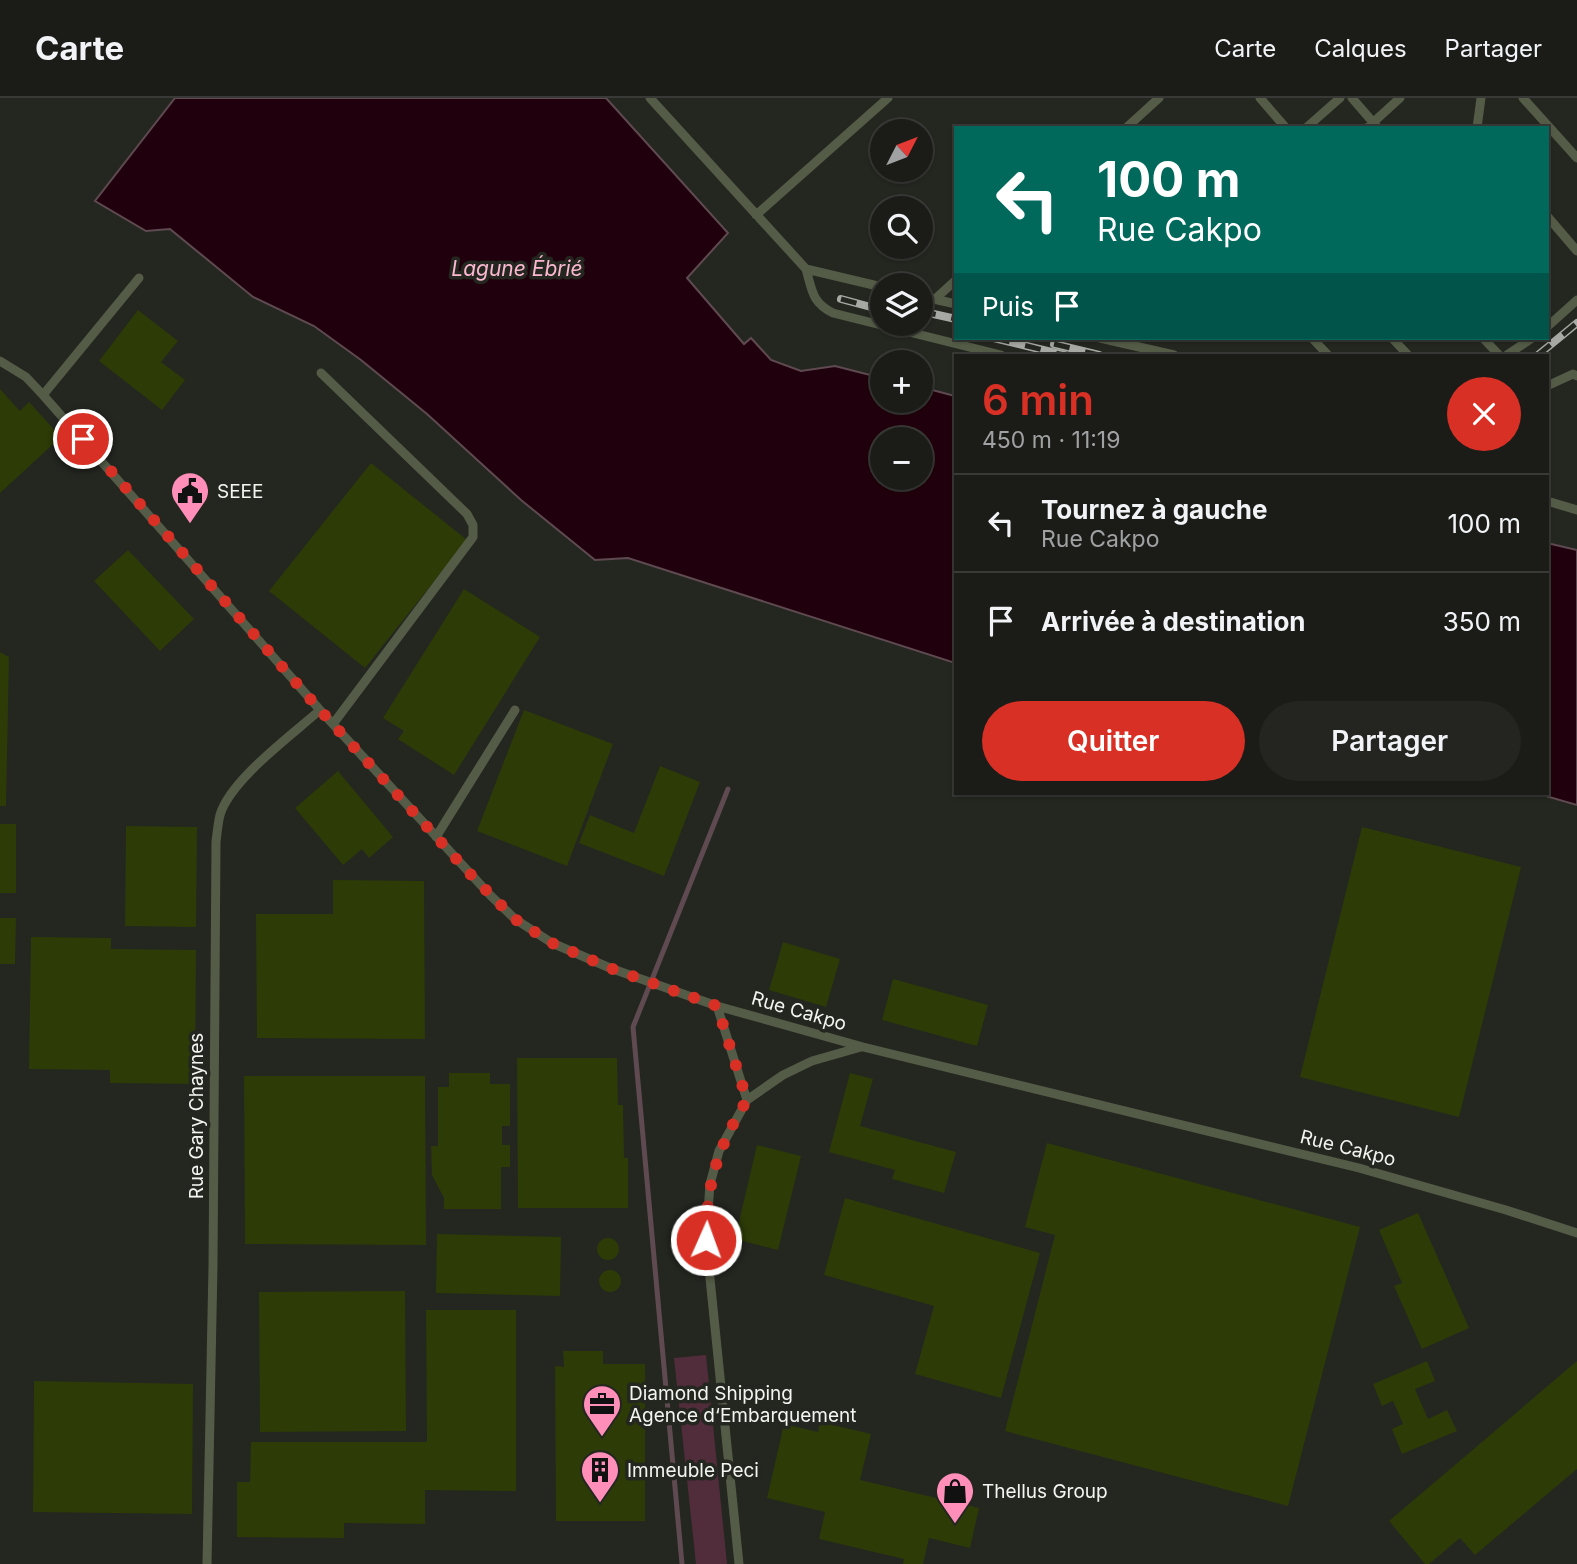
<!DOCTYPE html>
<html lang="fr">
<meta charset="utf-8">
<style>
body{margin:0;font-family:Inter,sans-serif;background:#242521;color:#f1f3f6;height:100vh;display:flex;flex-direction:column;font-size:26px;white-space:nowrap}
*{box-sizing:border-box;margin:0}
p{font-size:23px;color:#a0a1a2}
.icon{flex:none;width:38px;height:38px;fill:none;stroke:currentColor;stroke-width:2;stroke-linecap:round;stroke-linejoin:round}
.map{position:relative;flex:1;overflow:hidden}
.panel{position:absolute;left:954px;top:256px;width:595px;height:441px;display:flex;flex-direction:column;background:#1b1c18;border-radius:0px;box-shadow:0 2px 5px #0004,0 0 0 2px #393a37}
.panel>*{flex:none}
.guide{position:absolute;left:954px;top:28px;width:595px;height:214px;border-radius:0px;box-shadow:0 2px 5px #0004,0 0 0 2px #393a37;background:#00695c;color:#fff;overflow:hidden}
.needle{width:46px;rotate:48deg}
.buttons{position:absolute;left:870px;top:21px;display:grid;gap:14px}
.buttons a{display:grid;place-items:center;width:63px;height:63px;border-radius:50%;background:#1b1c18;box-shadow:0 2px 5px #0004,0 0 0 2px #393a37;font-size:35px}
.pin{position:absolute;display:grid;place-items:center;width:60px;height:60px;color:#fff;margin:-30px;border:4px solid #fff;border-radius:50%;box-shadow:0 2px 7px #0007}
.me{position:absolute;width:77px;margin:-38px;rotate:2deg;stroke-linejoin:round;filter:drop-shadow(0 0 5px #0008)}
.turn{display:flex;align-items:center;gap:24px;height:147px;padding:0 28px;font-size:32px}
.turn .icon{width:91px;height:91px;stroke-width:2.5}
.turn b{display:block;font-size:49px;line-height:60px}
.then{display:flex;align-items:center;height:66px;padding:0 28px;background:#0003;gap:14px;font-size:26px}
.round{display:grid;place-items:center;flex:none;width:74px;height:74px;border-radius:37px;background:#242521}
.overview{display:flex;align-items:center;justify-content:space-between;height:119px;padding:0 28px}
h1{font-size:42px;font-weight:600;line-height:52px;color:#d93025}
.button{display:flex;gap:14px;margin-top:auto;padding:14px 28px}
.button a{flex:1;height:80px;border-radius:42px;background:#d93025;color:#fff;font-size:28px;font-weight:600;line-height:80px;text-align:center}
.button a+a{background:#242521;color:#f1f3f6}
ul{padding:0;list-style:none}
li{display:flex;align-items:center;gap:21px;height:98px;padding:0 28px;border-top:2px solid #393a37}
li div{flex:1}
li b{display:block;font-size:26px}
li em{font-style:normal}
header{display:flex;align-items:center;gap:42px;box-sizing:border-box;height:98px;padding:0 35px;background:#1b1c18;border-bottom:2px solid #393a37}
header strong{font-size:33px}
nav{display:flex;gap:38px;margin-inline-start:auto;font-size:24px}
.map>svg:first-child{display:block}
.green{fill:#512c3a}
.water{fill:#20000c;stroke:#5f4a51;stroke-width:2;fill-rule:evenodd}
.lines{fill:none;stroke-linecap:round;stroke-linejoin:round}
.stream{stroke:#5f4a51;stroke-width:5}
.building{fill:#2d3b07}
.service{stroke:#545c47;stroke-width:9}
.rail-casing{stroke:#a7a9a4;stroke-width:8}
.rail{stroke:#242620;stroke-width:5;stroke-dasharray:16;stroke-linecap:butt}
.route{stroke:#d93025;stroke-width:12;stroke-dasharray:0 21.6}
.labels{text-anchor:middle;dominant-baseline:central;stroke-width:7;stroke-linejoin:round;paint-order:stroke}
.poi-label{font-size:19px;fill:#f3f5f1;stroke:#242620;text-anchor:start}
.street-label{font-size:19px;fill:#f3f5f1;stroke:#242620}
.water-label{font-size:21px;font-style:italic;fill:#fbb7cf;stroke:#242620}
</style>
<header>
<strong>Carte</strong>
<nav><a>Carte</a><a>Calques</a><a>Partager</a></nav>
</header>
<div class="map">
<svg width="1577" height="1466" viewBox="0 0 1577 1466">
<rect width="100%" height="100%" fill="#242620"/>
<!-- green -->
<path class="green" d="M706 1257 727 1466H696L674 1260Z"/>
<!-- water -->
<path class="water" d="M175 0H606L728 135 687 180 744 246 751 240 771 262 801 273 835 268 882 280V303H920L921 289 955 298V565L628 460 595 462 521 402 427 316 361 262 314 228 253 199 170 131 146 133 95 103ZM882 341H920V380H882Z
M1547 445 1577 452V707L1539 696 1518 695H1547Z"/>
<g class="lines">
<!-- stream -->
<path class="stream" d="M682 1466 633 929 728 691"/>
</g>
<!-- building -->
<path class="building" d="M138 212 178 243 161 264 185 282 162 312 99 263Z
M0 291 20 313 29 304 61 339 0 395Z
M371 365 467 442 365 570 269 493Z
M128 452 194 521 160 553 94 483Z
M464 491 540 539 454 677 398 641 404 633 383 620Z
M0 554 9 559 6 708H0Z
M524 612 613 646 567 768 477 733Z
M660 668 700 684 664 778 579 745 590 717 634 735Z
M338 673 393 739 369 760 362 751 343 767 295 710Z
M0 726H16V795H0Z
M126 728 197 729 196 829 125 828Z
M1362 729 1521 769 1459 1019 1300 979Z
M333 782 424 783 425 941 257 940 256 816H333Z
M0 820H16L15 866H0Z
M31 839 111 840V851L196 852 195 986 110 985V972L29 971Z
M783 844 840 861 826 909 769 892Z
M893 881 988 907 977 948 882 922Z
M517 960H617L618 1007H623L624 1060H628V1110H518Z
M449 975H490V986H510V1028H502V1047H510V1069H501V1111H444V1100L432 1077 431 1048H438V989H449Z
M850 975 873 981 860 1028 956 1054 944 1095 892 1081 895 1072 829 1054Z
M244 978H425L426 1147 245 1146Z
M1047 1045 1360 1129 1288 1408 1005 1333 1055 1137 1025 1129Z
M757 1047 801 1058 778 1152 735 1141Z
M845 1100 1040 1155 1001 1300 915 1276 934 1208 824 1177Z
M1418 1115 1469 1230 1422 1251 1394 1188 1402 1185 1379 1132Z
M437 1136 561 1139 560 1198 436 1195Z
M597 1151a11 11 0 1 1 22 0a11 11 0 1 1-22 0Z
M599 1183a11 11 0 1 1 22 0a11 11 0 1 1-22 0Z
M405 1193 406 1333 260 1334 259 1194Z
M426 1212H516V1393L425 1392V1426L344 1425V1440L237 1439V1384H250L251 1344H427Z
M563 1253H603V1266H645V1423H556L555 1268 564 1269Z
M1427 1263 1435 1283 1415 1291 1428 1321 1447 1312 1457 1333 1402 1356 1392 1331 1403 1326 1393 1303 1382 1308 1373 1286Z
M1577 1263V1371L1475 1457 1460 1440 1429 1466H1425L1389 1423Z
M34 1283 193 1286 192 1416 33 1414Z
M820 1324 871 1336 860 1382 979 1410 970 1450 929 1440 923 1466H903L904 1461 819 1441 825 1414 767 1400 784 1326 818 1334Z"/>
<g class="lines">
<!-- service -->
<path class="service" d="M650 0 806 171C812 192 812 205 833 215L1001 257
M1260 0 1286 30
M1352 0 1378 30
M1523 0 1577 60
M1126 30 1159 0
M1306 30 1340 0
M1367 30 1400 0
M1477 30 1481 0
M756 117 888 0
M1547 118 1577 153
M806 171 882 189
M920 198 956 206
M935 201 956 182
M1547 229 1577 202
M1100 240 1174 257
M1312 240 1328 257
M1392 240 1408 257
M1483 240 1499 257
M1507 257 1532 240
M0 263 26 279 43 297 320 612 490 797 515 821 552 845 610 870 717 908 863 949 1359 1070 1506 1112 1577 1135
M321 275 467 416 473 427V439L333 626
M1547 288 1573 276 1577 278
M43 297 139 180
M1547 403 1577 412
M436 739 515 612
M717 908 747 1002
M207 1466 213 1168 216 744C217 735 218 725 220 717 230 682 293 636 320 612
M739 1466 706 1141 710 1086 719 1053 747 1002 783 977 812 963 861 949"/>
<defs>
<path id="rail" d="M841 201 882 212
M920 213 956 221
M994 240 1064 257
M1054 246 1099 257
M1538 257 1577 225"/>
</defs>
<!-- rail casing -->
<use href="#rail" class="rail-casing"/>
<!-- rail -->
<use href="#rail" class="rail"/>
</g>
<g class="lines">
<!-- route -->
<path class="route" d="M83 341 320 612 472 778 515 821 552 845 610 870 717 908 747 1002C718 1049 706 1086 706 1142"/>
</g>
<!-- icons -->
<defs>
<symbol id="civic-pin" viewBox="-11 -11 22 30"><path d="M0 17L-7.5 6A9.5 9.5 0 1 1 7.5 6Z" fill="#ff8eb9" stroke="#242620"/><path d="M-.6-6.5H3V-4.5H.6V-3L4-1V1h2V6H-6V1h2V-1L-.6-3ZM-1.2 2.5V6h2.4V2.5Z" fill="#111"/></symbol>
<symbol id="office-pin" viewBox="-11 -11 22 30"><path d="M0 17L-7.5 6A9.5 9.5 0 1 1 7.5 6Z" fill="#ff8eb9" stroke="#242620"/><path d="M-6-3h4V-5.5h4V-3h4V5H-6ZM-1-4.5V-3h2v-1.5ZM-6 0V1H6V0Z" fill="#111"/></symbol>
<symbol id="building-pin" viewBox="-11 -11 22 30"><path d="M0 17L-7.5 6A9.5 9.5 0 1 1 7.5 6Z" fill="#ff8eb9" stroke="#242620"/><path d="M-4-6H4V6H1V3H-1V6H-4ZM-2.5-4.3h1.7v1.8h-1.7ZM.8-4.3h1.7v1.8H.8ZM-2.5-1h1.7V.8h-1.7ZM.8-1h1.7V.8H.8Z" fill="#111"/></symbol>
<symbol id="shop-pin" viewBox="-11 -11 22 30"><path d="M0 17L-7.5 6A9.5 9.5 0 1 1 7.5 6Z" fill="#ff8eb9" stroke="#242620"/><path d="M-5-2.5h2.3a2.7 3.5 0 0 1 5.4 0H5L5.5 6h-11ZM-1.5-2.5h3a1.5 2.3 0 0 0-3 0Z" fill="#111"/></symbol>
</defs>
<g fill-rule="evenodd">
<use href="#civic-pin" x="168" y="371" width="44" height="60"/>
<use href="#office-pin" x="580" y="1284" width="44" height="60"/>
<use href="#building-pin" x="578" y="1350" width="44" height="60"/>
<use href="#shop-pin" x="933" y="1371" width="44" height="60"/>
</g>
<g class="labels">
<!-- poi labels -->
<g class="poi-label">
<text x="217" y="393">SEEE</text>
<text x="629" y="1295">Diamond Shipping<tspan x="629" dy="22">Agence d‘Embarquement</tspan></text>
<text x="627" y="1372">Immeuble Peci</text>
<text x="982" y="1393">Thellus Group</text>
</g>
<!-- street labels -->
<g class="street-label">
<text transform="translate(799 913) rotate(16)">Rue Cakpo</text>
<text transform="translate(196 1018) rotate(-90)">Rue Gary Chaynes</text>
<text transform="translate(1348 1050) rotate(14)">Rue Cakpo</text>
</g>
<!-- water labels -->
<g class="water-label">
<text x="517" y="170">Lagune Ébrié</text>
</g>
</g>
</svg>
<div class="buttons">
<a><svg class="needle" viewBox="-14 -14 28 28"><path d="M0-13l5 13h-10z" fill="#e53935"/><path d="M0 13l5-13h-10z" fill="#a0a1a2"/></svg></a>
<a><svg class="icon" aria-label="search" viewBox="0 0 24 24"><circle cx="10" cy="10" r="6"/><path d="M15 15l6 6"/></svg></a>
<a><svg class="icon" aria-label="layers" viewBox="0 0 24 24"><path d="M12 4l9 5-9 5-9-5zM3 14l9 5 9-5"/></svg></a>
<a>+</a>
<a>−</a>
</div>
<div class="pin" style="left:83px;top:341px;background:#d93025"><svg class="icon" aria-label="arrive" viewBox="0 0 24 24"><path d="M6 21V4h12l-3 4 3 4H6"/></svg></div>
<svg class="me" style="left:706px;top:1142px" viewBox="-20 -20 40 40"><circle r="17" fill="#d93025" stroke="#fff" stroke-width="3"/><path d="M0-11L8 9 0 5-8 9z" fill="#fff"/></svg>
<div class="guide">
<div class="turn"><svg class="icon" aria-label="left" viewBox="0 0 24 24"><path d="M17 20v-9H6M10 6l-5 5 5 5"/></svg><div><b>100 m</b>Rue Cakpo</div></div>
<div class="then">Puis<svg class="icon" aria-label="arrive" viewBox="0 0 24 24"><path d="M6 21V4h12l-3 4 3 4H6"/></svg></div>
</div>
<section class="panel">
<div class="overview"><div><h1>6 min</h1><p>450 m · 11:19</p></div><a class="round" style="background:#d93025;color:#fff"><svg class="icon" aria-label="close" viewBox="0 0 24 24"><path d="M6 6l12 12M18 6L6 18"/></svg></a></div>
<ul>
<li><svg class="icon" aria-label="left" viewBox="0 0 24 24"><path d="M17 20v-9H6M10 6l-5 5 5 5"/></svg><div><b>Tournez à gauche</b><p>Rue Cakpo</p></div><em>100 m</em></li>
<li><svg class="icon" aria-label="arrive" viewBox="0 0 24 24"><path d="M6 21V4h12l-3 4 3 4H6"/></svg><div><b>Arrivée à destination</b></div><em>350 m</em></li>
</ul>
<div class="button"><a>Quitter</a><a>Partager</a></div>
</section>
</div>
